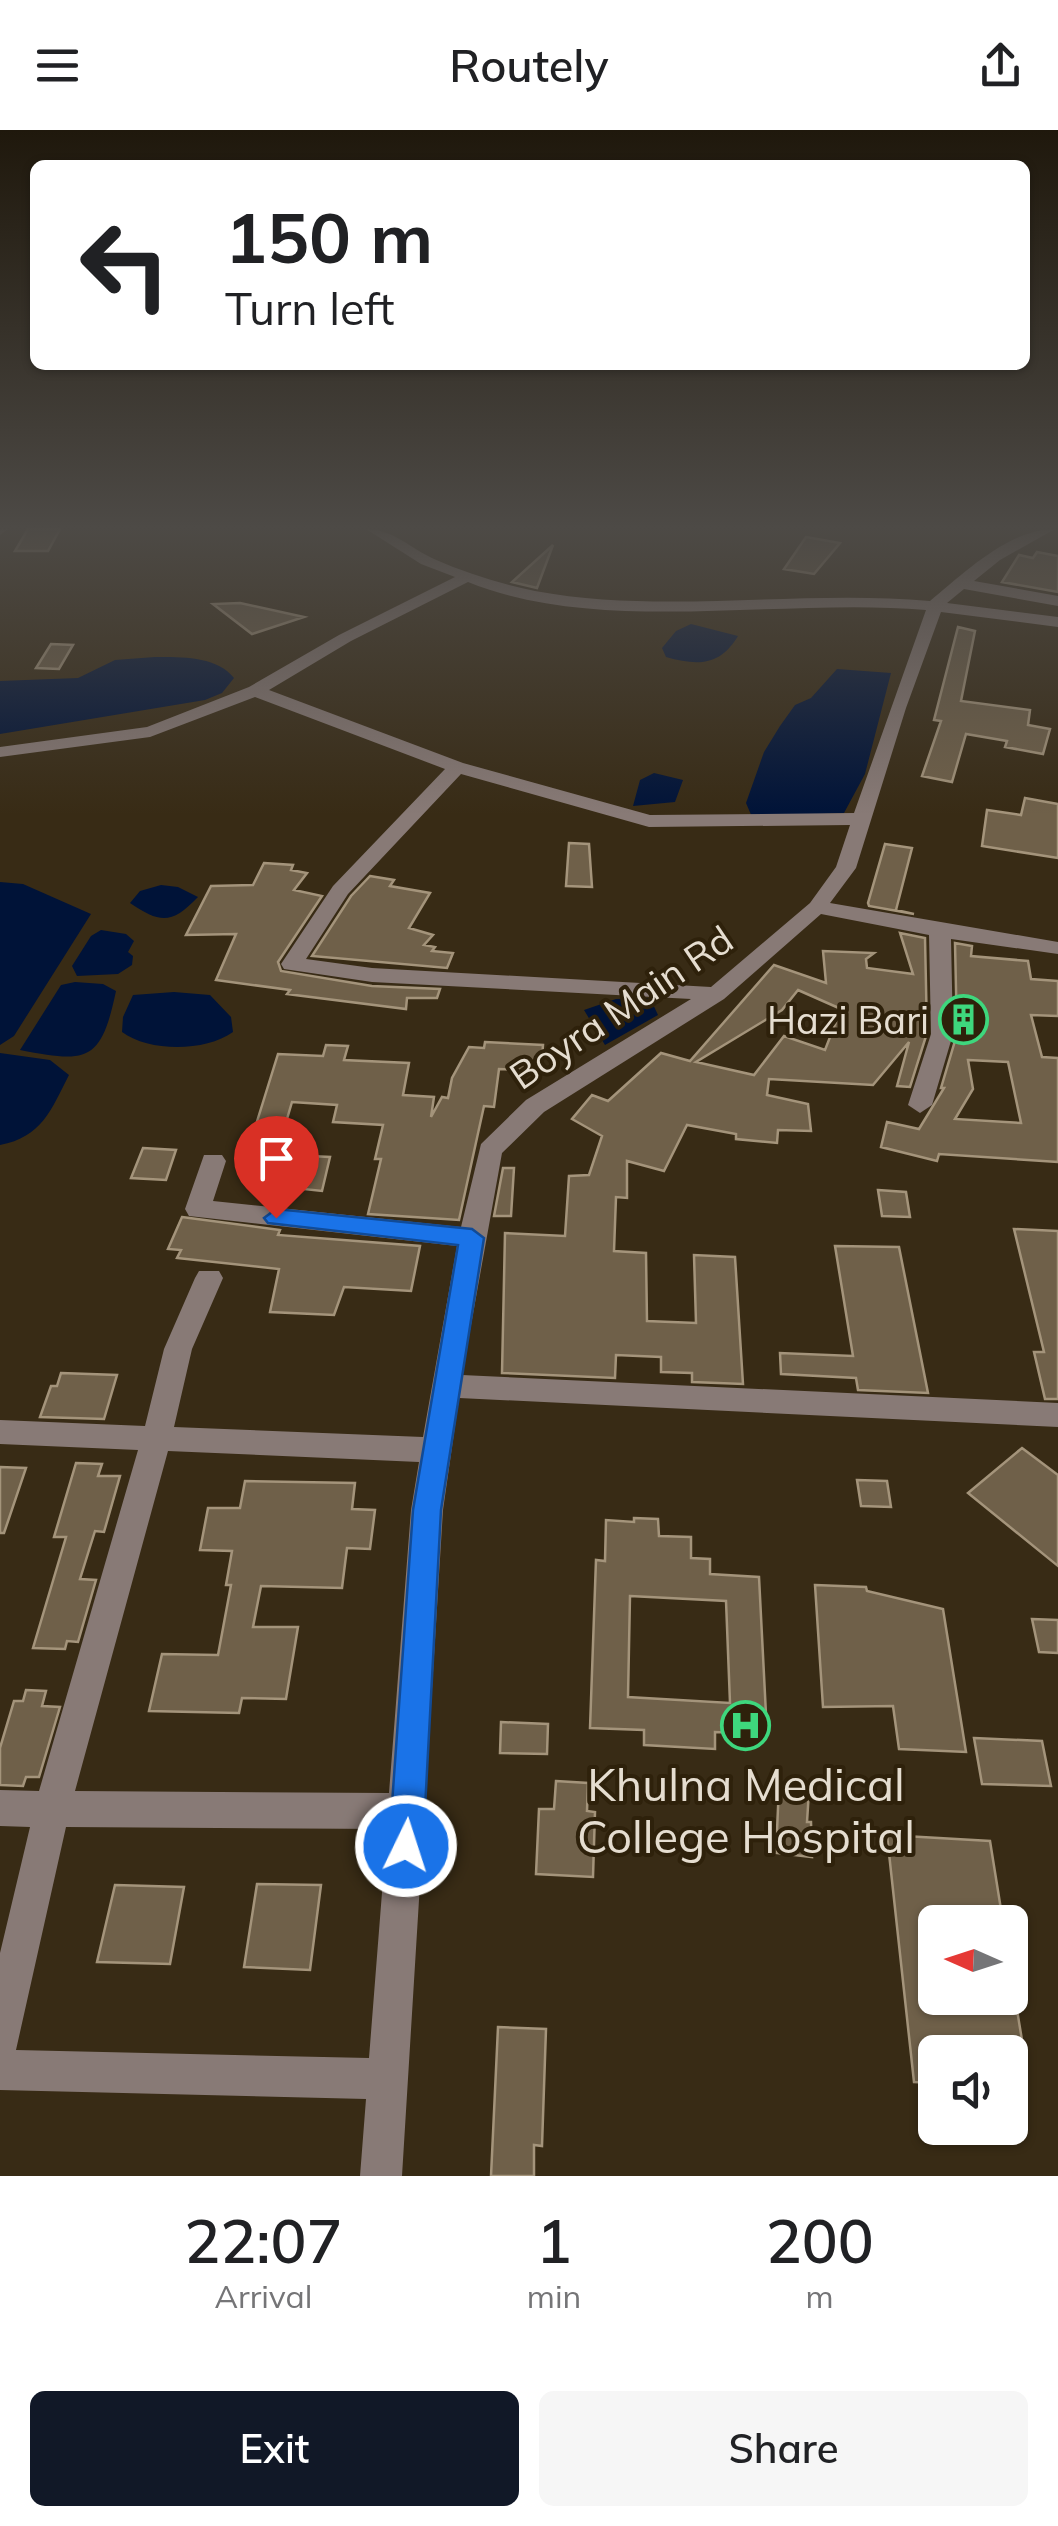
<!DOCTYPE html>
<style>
body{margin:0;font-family:Mulish,sans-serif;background:#f6f6f6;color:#202124;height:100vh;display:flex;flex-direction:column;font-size:38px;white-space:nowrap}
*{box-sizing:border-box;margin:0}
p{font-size:32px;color:#757577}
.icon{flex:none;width:55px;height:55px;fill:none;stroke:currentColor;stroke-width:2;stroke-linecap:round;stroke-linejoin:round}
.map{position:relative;height:2046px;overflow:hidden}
.details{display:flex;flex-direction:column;background:#fff;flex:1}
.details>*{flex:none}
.hud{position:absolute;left:30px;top:30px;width:1000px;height:210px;border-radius:15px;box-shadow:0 2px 8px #0004;background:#fff;color:#202124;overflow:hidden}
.needle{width:65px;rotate:273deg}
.buttons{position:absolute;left:918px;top:1775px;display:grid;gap:20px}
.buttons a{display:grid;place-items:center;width:110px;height:110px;border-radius:15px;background:#fff;box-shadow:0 2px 8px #0004;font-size:50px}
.pin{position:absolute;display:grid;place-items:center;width:85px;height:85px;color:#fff;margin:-102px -42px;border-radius:50% 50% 50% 0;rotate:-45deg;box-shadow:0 0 10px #0007}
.pin .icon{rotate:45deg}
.me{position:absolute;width:110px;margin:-55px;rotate:4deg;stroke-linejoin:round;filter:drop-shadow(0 0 8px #0008)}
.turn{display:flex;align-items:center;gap:35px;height:210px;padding:0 30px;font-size:45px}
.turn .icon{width:130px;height:130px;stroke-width:2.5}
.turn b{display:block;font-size:70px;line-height:85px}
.eta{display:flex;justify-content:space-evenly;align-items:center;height:170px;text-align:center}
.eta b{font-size:60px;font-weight:600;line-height:70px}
.primary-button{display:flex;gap:20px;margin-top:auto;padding:20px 30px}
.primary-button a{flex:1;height:115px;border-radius:15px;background:#111827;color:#fff;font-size:40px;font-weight:600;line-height:115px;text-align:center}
.primary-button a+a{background:#f6f6f6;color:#202124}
header{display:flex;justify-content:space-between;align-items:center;height:130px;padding:0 30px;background:#fff;font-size:45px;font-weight:600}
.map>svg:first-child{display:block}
.water{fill:#001338}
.building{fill:#6f6049;stroke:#a4947b;stroke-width:2.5;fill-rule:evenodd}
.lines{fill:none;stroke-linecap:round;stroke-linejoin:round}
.minor{fill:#887a76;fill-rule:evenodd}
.route{fill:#1a73e8;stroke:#114b97;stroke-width:2.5}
.labels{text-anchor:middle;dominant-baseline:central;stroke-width:8;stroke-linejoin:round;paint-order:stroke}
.street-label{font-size:38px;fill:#e5ddd0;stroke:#2e210b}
.poi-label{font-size:38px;fill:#e5ddd0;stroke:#2e210b;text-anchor:end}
.near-poi-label{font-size:45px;fill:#e5ddd0;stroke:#2e210b}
</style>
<header><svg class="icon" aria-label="menu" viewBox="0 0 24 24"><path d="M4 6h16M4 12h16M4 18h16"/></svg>Routely<svg class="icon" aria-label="share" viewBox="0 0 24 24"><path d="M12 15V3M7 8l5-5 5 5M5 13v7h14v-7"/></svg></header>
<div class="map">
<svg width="1058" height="2046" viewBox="0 0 1058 2046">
<rect width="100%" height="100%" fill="#382b15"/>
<!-- water -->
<path class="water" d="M691 494 738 506C720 536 698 536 666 527L662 518 676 501Z
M155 527C181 527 217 526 234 548L222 563 205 570 0 604V551L78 548 115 530Z
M837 539 891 543 865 644 844 683 752 687 746 673 764 622 780 596 795 575 811 568Z
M654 643 683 650 675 672 633 676 640 650Z
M0 752 23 754 91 784 14 906 0 915Z
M161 755 178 757 198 767C172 794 161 794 130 773L140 761Z
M101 800 126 804 134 811 128 822 133 826 132 835 118 844 77 846 72 836 91 806Z
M75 852 103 854 116 861C101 933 87 933 20 920L61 855Z
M174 862 210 865 231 887 233 902C205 922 149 922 122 902L123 887 133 865Z
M650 868 658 885 605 915 584 880 616 869Z
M0 923 50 930 69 945C51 980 42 1007 0 1015Z"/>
<!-- building -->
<path class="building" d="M28 399H60L48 421H15Z
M806 407 840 413 814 444 784 439Z
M553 415 537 458 512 452Z
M1037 422 1058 426V462L1002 452 1019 425 1033 428Z
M240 473 304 487 252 504 213 474Z
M958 497 975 501 961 571 1030 580 1028 595 1050 599 1043 624 1005 617 1007 611 966 604 952 652 922 646 941 591 934 590Z
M51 514 73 515 59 539 36 538Z
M1025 668 1058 674V728L982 716 987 680 1021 685Z
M569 713 589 714 592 757 566 756Z
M885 714 912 718 896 780 914 784 869 776 868 773Z
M264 733 293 735 291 740 307 743 294 760 322 766 278 832 281 841 372 856 440 859 437 868H407L406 879 287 864 290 860 216 850 236 804 186 805 211 756 253 755Z
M370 746 394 750 390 756 430 763 409 798 433 805 424 815 435 817 432 821 453 823 447 838 312 826 351 766Z
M900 803 925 808 927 903 910 957 897 956 909 912 873 955 769 949 767 965 808 974 811 1001 778 1000 777 1013 736 1009V1004L687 995 664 1041 627 1031V1068L616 1067 614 1121 646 1123 647 1191 696 1193 694 1125 735 1127 743 1254 692 1252V1243L661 1242V1227L616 1225 615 1248 502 1243 505 1103 565 1106 569 1046 589 1045 602 1006 572 989 592 965 608 971 661 923 690 931 774 835 826 853 823 821 874 823 866 829 867 838 913 844ZM798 860 841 879 825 920 784 906 754 945 696 932 782 880Z
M955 813 972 816 971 826 1028 831 1031 849 1058 851V886L1031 885 1042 927 1058 928V1032L939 1024 937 1031 881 1017 887 992 919 999 944 958H941L957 904ZM968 930 1008 932 1021 993 955 989 973 959Z
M485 912 543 915 541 941 499 939 494 977 484 976 459 1090 368 1084 381 1029H375L383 995 333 992 337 975 292 972 279 1016 250 1014 278 924 323 926 326 915 348 916 344 930 409 933 403 965 434 967 431 987 442 967 448 968 452 948 469 917 484 918Z
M143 1018 176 1020 166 1050 131 1048Z
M266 1024 330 1027 322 1061 256 1054Z
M503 1038H514L511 1086H494Z
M878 1060 906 1062 910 1087 882 1086Z
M182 1087 280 1100 278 1105 420 1116 411 1161 344 1157 334 1185 270 1182 279 1139 177 1128 181 1120 168 1119Z
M1014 1099 1058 1101V1269H1045L1034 1222H1044Z
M835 1116 899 1117 928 1263 858 1260 856 1248 781 1244 780 1223 853 1226Z
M61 1243 117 1245 104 1289 40 1287 51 1256H57Z
M1022 1318 1058 1345V1436L968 1363Z
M76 1333 102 1334 98 1346H120L104 1402 95 1401 80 1449 96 1450 78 1512 67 1511 65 1519 33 1518 66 1407H54Z
M0 1337 26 1338 4 1403H0Z
M857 1350 887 1351 891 1377 861 1376Z
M245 1351 355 1353 352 1379 375 1380 370 1419 347 1418 342 1458 261 1456 253 1497H298L286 1569 242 1568 239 1583 149 1581 162 1524 218 1525 231 1455H226L232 1421 200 1420 208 1378H240Z
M634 1388 658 1389 659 1406 691 1407V1428L710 1429V1444L759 1447 767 1604 715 1602V1619L644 1615V1600L590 1598 596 1430 605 1431 606 1390 634 1392ZM630 1466 726 1471 730 1573 628 1567Z
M815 1455 866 1457 867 1461 943 1479 966 1622 899 1619 893 1576 823 1577Z
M1032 1489 1058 1490V1523L1039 1522Z
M26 1560 46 1561 42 1576 60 1577 39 1647H26L23 1656 0 1655V1618L14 1571H23Z
M501 1592 548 1594 547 1624 500 1623Z
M974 1608 1042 1611 1051 1656 982 1654Z
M556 1651 588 1653 587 1681 595 1682 593 1747 536 1744 539 1679H554Z
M779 1656 809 1661 807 1692H811L812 1727 776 1723Z
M887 1705 990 1711 1003 1792H935V1868H1015L1024 1922H935V1953L914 1952Z
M257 1754 321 1755 310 1840 244 1837Z
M115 1755 184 1757 170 1834 97 1832Z
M498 1897 546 1899 542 2016 534 2015V2046H491Z"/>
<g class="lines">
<!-- minor -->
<path class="minor" d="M0 399H8L0 405Z
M366 399C393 399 410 418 434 429 466 443 500 454 535 461 665 485 799 459 930 471 964 443 1009 399 1055 399L1000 430 974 451 1058 466V476L964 459 947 473 1058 487V497L941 482 906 578 856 738 830 773 1058 812V824L951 809 953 904 932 975 920 983 908 975 931 904 929 805 821 784 724 869 544 982 502 1023 462 1245 1058 1273V1297L459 1268 443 1380 402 2046H360L366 1969 0 1960V1823L30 1697 0 1696V1660L39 1661 138 1320 0 1314V1290L145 1296 164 1219 195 1148 199 1141H219L223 1148 192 1219 174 1297 423 1307 457 1116 189 1086 185 1079 204 1025H222L226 1031 213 1071 461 1097 481 1014 526 970 691 869 372 852 284 839 281 834 333 756 445 639 255 567 150 607 0 627V617L147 597 249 557 339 505 455 447 421 434ZM468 452C601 506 783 467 926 480L854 683 650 685 463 633 269 560 351 511ZM461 644 649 697 850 695 836 737 810 773 711 857 372 838 306 829 348 764ZM168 1321 419 1332 411 1380 389 1663 75 1661ZM66 1697 387 1699 369 1928 16 1920Z"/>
</g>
<!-- sky -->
<linearGradient id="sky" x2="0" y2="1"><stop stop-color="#1f180c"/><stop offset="0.58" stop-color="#4d4a46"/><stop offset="1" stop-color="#4d4a46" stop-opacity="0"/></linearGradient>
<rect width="1058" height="685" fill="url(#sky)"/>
<!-- route -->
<path class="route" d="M276 1079 472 1099 484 1108 441 1380 423 1716 418 1728 406 1733 394 1728 389 1716 413 1380 458 1115 268 1093 264 1088Z"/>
<!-- icons -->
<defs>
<symbol id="building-ring" viewBox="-11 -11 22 22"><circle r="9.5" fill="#2e210b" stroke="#3ed77d" stroke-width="1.5"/><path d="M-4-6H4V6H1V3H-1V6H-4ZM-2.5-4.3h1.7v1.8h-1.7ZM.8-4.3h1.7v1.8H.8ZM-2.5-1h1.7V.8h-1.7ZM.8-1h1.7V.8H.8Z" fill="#3ed77d"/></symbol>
<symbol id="hospital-ring" viewBox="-11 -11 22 22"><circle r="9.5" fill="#2e210b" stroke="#3ed77d" stroke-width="1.5"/><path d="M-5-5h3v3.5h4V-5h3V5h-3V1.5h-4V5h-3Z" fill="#3ed77d"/></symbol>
</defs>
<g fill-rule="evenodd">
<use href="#building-ring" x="936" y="862" width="55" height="55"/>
<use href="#hospital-ring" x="718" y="1568" width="55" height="55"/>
</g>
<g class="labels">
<!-- street labels -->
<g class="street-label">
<text transform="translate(621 877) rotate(-34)">Boyra Main Rd</text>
</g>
<!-- poi labels -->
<g class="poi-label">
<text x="929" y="890">Hazi Bari</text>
</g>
<!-- near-poi labels -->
<g class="near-poi-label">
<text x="746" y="1654">Khulna Medical<tspan x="746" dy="52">College Hospital</tspan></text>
</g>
</g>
</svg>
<div class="buttons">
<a><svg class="needle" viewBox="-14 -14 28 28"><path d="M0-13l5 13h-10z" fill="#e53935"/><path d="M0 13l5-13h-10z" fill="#757577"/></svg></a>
<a><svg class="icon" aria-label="sound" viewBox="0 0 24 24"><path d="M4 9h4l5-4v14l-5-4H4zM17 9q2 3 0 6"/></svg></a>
</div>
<div class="pin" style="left:276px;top:1088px;background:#d93025"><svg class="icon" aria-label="arrive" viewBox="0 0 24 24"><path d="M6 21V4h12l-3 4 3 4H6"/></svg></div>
<svg class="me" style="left:406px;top:1716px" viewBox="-20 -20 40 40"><circle r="17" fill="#1a73e8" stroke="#fff" stroke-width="3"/><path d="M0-11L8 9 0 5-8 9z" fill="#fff"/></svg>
<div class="hud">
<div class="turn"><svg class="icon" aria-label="left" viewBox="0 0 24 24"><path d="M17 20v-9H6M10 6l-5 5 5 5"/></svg><div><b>150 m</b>Turn left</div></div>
</div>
</div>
<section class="details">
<div class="eta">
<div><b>22:07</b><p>Arrival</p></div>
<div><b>1</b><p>min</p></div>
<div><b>200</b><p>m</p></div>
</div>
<div class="primary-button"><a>Exit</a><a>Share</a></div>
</section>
